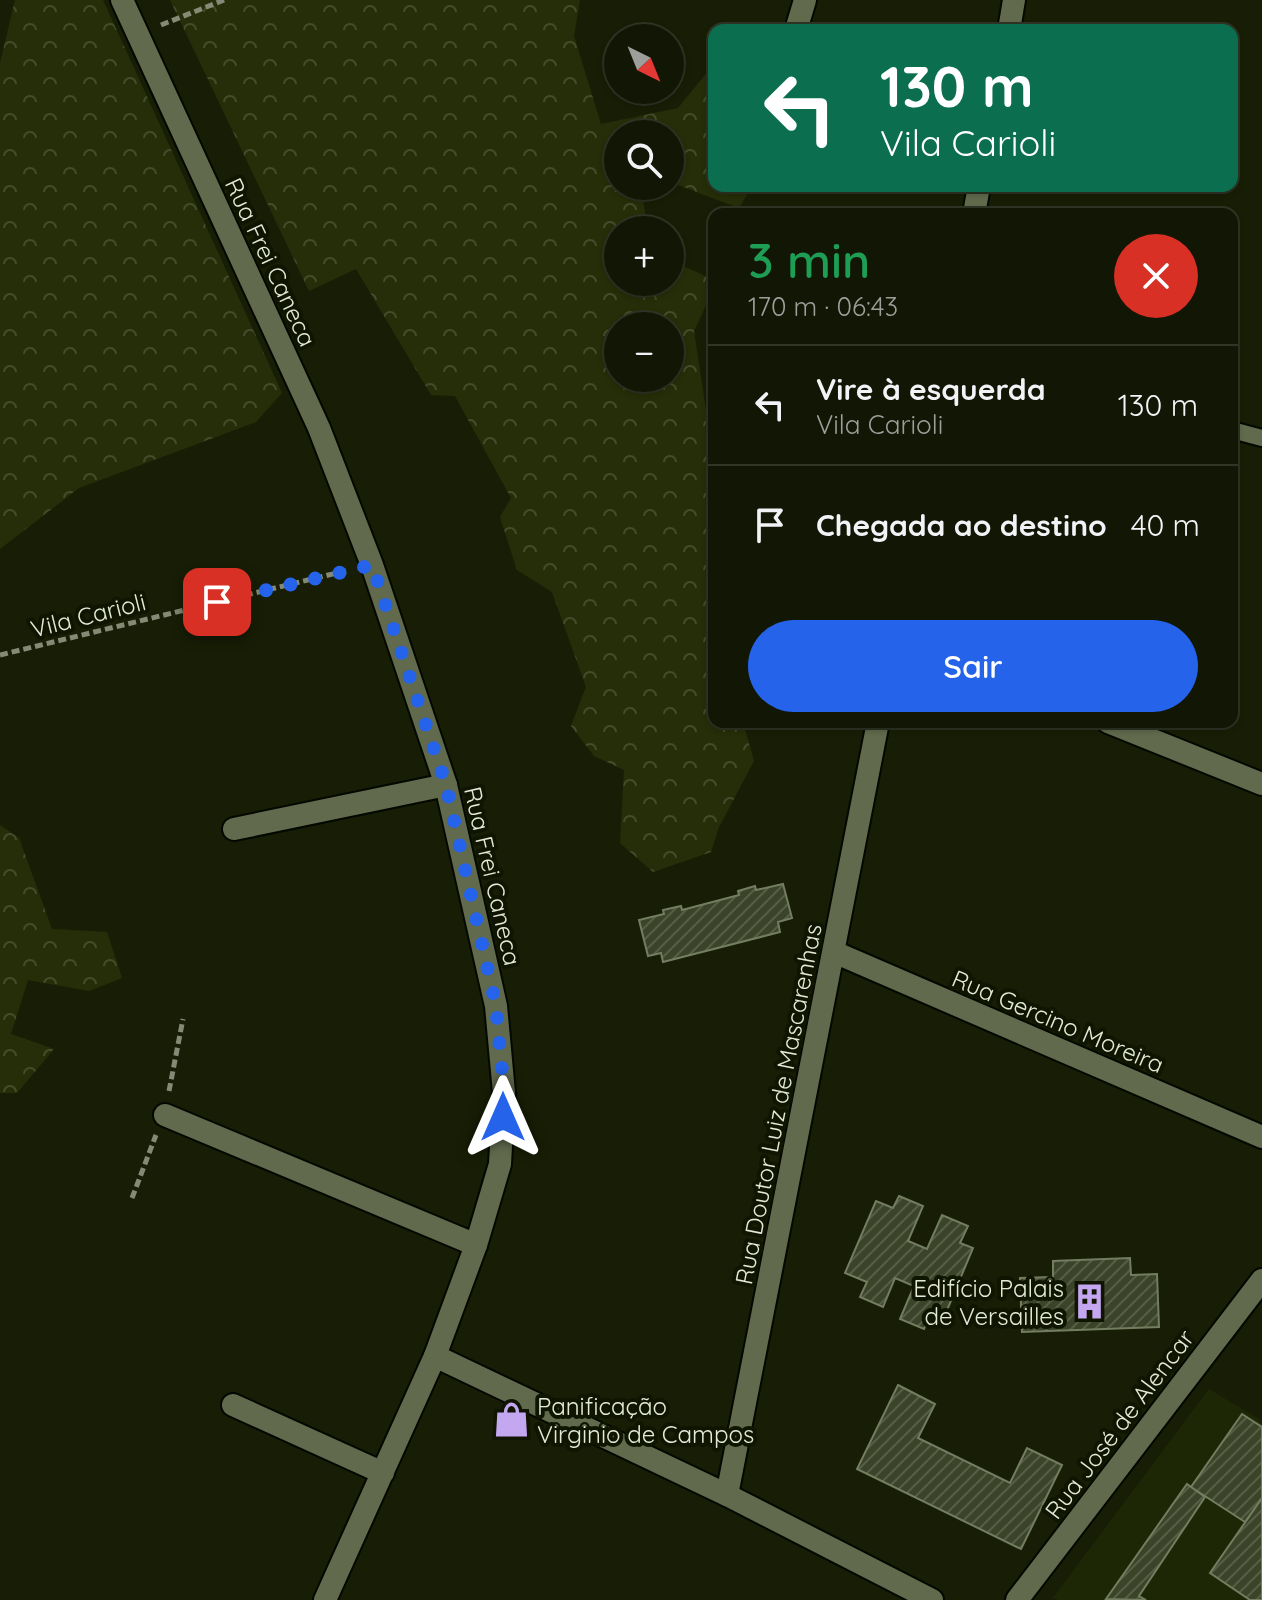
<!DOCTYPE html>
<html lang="pt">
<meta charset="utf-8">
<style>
body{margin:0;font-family:Quicksand,sans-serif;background:#1b1f0e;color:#f1f3f6;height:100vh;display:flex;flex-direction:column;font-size:30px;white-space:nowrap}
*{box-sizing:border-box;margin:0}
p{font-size:26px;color:#9c9f9a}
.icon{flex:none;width:44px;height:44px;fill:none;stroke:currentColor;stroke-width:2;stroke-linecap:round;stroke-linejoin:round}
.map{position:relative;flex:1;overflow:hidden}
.details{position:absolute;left:708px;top:208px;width:530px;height:520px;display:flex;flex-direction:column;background:#121604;border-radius:16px;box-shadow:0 2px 6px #0004,0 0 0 2px #313526}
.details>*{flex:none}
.guide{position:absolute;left:708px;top:24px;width:530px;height:168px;border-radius:16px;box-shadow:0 2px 6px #0004,0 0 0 2px #313526;background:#0b6e4f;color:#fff;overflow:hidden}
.needle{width:52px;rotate:137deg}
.fabs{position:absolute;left:604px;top:24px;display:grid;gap:16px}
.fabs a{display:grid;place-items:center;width:80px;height:80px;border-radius:50%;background:#121604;box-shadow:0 2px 6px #0004,0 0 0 2px #313526;font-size:40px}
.pin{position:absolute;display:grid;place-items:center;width:68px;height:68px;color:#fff;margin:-34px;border-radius:16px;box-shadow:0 4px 12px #0006}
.me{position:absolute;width:88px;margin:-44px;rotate:0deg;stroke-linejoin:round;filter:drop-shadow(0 0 6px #0008)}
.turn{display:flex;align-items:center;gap:28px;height:168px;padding:0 40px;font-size:36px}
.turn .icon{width:104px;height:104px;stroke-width:2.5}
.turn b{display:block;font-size:56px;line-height:68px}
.round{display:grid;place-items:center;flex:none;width:84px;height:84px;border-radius:42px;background:#1b1f0e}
.summary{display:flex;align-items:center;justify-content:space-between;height:136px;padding:0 40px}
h1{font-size:48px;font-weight:600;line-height:60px;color:#1e9e55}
.cta{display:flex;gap:16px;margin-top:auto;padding:16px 40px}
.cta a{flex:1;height:92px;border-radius:48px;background:#2563eb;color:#fff;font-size:32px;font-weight:600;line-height:92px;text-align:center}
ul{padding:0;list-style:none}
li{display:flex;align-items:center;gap:24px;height:120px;padding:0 40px;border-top:2px solid #313526}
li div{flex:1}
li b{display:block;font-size:30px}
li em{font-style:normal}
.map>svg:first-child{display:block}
.built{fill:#1e2705}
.forest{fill:url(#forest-crowns);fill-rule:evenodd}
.building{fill:url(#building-hatch);stroke:#737d5f;stroke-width:2}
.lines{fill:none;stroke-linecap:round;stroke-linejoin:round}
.service-casing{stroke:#040800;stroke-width:20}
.minor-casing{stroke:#040800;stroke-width:26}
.tertiary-casing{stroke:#040800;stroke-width:26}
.path{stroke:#848a75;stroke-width:5;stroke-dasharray:8 4;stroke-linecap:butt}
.service{stroke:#616a4d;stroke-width:16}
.minor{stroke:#616a4d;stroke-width:22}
.tertiary{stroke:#616a4d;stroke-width:22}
.route{stroke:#2563eb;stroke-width:14;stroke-dasharray:0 25.2}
.labels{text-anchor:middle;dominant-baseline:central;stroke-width:8;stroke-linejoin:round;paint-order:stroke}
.street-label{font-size:24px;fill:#e4ead9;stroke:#0f1500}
.poi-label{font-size:24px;fill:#e4ead9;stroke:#0f1500;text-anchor:end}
</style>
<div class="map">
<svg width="1262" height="1600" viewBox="0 0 1262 1600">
<defs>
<pattern id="forest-crowns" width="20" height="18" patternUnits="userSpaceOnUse" patternTransform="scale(2)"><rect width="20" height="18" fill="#252e08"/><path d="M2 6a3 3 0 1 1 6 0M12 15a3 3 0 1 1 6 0" fill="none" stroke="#444c2b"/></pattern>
<pattern id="building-hatch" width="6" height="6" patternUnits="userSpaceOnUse" patternTransform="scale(2)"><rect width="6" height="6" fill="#3b4328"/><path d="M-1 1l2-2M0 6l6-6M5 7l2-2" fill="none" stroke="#575e47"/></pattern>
</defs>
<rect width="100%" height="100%" fill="#181e05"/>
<!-- built -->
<path class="built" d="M1209 1389 1262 1421V1600H1058L1053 1598Z"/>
<!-- forest -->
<path class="forest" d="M15 0H103L282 393 256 422 79 488 0 549V63Z
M170 0H580L574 36 601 124 678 108 714 64V186H752L739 208 670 182V134H618V186H654L643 199 647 230H618V282H670V260L714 280V288L694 331 714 463V722H743L754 761 719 827 711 852 653 872 620 843 624 770 594 756 571 726 586 687 552 592 517 570 500 517 511 498 455 396 431 395 356 269 309 291ZM618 326H670V378H618Z
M0 825 19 838 52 929 107 932 122 978 89 991 28 980 11 1034 54 1049 17 1093H0Z"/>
<!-- building -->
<path class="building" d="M783 884 792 918 778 922 780 932 663 962 661 953 648 956 639 920 664 914 663 910 681 906 682 910 739 895 738 891 755 886 756 890Z
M899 1196 923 1206 908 1241 927 1249 942 1215 968 1226 960 1243 973 1248 945 1315 932 1310 924 1329 900 1319 914 1286 895 1278 883 1307 860 1297 867 1282 845 1273 876 1201 893 1208Z
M1130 1258 1131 1275 1157 1274 1159 1327 1022 1332 1020 1278 1053 1277V1261Z
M898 1385 935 1404 918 1438 1010 1483 1027 1448 1062 1465 1021 1549 857 1469Z
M1242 1414 1262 1427V1498L1245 1522 1191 1487Z
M1187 1484 1205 1497 1139 1596 1146 1600 1106 1599Z
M1262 1498V1600H1250L1210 1573Z"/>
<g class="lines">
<defs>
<path id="service" d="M1232 430 1262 438"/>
<path id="minor" d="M796 30 805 0
M1009 30 1014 0
M974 214 979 186
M1108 722 1262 784
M234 829 446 785
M834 952 1262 1137
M165 1115 476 1245
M233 1405 383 1473
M727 1495 878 722
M325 1600 435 1356
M1017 1600 1262 1280"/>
<path id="tertiary" d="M122 0 319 428 372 565 446 785 496 1006 504 1093 500 1164 476 1245 435 1356 727 1495 932 1600"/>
</defs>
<!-- service casing -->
<use href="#service" class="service-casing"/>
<!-- minor casing -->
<use href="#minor" class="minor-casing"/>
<!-- tertiary casing -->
<use href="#tertiary" class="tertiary-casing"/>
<!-- path -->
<path class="path" d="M161 25 224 0
M0 655 349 570
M169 1091 183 1019
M132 1198 156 1135"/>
<!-- service -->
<use href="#service" class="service"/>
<!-- minor -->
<use href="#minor" class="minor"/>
<!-- tertiary -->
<use href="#tertiary" class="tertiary"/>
</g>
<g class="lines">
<!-- route -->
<path class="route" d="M217 602 372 565 446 785 496 1006 504 1093 503 1117"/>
</g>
<!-- icons -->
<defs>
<symbol id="building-bare" viewBox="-9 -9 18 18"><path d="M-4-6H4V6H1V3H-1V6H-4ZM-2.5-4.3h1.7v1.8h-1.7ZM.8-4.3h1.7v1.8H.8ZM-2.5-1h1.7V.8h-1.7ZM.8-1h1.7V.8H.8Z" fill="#c4a7f1" stroke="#0f1500" stroke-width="2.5" paint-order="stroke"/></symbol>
<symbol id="shop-bare" viewBox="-9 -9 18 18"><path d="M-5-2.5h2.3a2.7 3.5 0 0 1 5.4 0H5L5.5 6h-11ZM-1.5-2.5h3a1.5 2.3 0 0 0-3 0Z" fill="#c4a7f1" stroke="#0f1500" stroke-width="2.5" paint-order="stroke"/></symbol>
</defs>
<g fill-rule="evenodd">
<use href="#building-bare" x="1064" y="1276" width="51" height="51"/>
<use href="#shop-bare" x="486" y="1394" width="51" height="51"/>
</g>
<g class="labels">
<!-- street labels -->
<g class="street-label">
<text transform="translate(271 262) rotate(65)">Rua Frei Caneca</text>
<text transform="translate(88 615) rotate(-14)">Vila Carioli</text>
<text transform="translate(493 876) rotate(77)">Rua Frei Caneca</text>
<text transform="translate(1058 1021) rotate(23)">Rua Gercino Moreira</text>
<text transform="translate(778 1104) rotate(-79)">Rua Doutor Luiz de Mascarenhas</text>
<text transform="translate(1119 1424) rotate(-53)">Rua José de Alencar</text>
</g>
<!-- poi labels -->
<g class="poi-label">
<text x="1064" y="1288">Edifício Palais<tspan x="1064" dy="28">de Versailles</tspan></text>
<text x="537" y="1406" text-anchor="start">Panificação<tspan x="537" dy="28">Virginio de Campos</tspan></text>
</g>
</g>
</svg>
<div class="fabs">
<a><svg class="needle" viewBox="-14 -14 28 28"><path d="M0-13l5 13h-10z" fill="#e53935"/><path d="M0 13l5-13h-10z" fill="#9c9f9a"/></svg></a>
<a><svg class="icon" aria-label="search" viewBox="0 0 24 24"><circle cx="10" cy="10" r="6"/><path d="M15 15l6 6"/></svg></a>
<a>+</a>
<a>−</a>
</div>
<div class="pin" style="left:217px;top:602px;background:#d93025"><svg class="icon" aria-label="arrive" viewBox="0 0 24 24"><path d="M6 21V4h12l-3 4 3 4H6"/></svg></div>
<svg class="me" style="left:503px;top:1117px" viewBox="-20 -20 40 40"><path d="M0-17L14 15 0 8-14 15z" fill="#2563eb" stroke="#fff" stroke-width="4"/></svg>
<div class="guide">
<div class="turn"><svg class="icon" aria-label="left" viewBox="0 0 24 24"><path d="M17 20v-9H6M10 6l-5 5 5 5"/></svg><div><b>130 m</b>Vila Carioli</div></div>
</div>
<section class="details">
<div class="summary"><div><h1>3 min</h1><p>170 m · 06:43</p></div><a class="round" style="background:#d93025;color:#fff"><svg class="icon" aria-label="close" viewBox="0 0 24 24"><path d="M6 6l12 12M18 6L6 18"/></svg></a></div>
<ul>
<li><svg class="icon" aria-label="left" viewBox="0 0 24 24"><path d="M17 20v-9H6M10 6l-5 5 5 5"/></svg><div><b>Vire à esquerda</b><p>Vila Carioli</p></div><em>130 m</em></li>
<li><svg class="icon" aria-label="arrive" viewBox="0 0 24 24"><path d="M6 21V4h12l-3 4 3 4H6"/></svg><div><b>Chegada ao destino</b></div><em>40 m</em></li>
</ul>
<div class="cta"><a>Sair</a></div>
</section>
</div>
